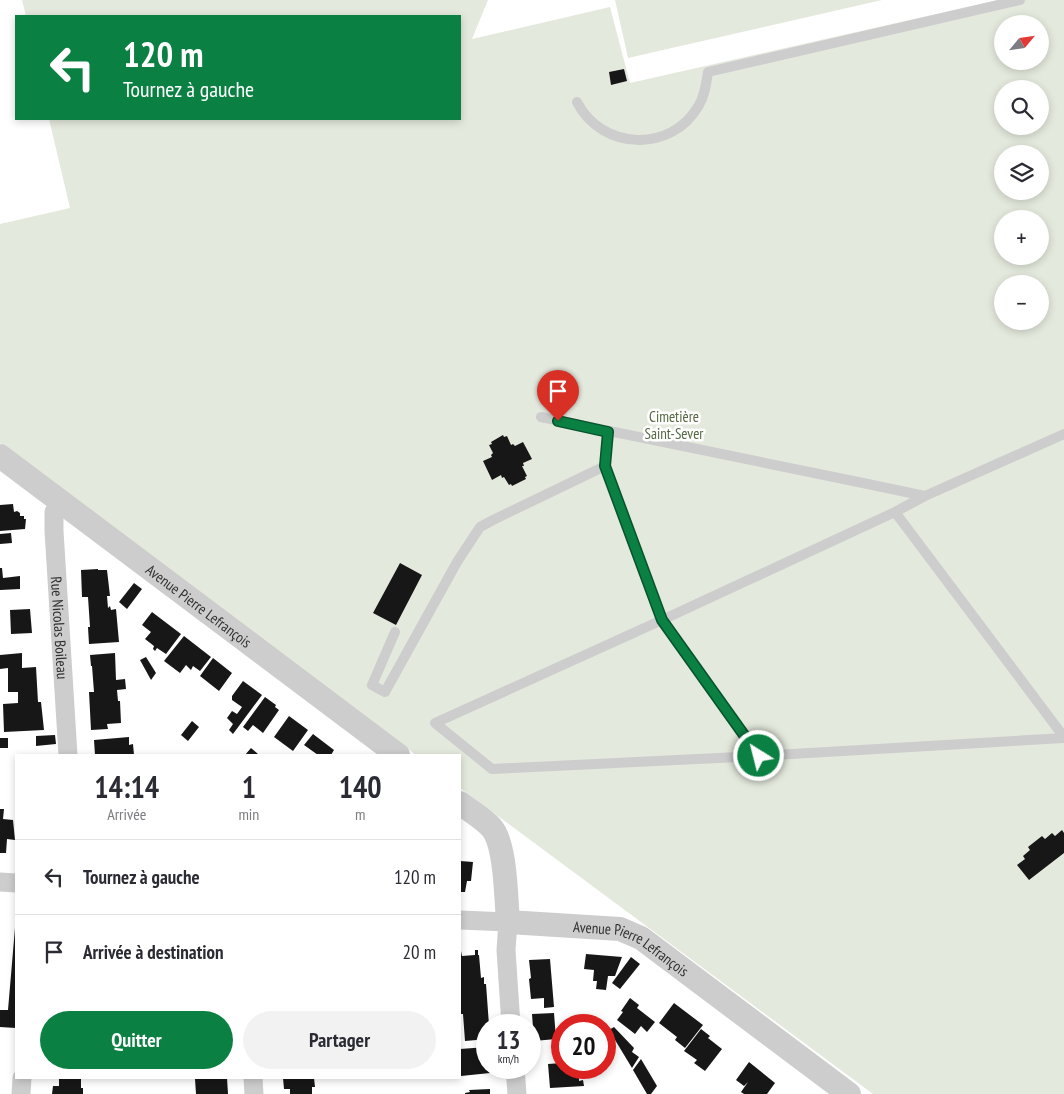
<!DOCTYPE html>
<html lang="fr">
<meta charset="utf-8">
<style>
body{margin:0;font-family:"PT Sans Narrow",sans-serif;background:#f2f2f3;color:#2b2b33;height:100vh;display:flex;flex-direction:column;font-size:19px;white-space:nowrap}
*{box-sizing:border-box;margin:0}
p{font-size:16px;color:#7c7c81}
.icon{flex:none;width:28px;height:28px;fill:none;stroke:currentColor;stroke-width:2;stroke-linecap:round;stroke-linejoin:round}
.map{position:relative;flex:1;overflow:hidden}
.sheet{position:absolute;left:15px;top:754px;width:446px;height:325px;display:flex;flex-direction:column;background:#fff;border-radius:0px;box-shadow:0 2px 8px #0003}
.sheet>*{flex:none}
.top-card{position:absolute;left:15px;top:15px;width:446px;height:105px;border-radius:0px;box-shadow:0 2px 8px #0003;background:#0b8043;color:#fff;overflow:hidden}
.needle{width:32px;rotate:61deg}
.fabs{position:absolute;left:994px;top:15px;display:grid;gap:10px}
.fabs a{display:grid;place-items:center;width:55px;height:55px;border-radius:50%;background:#fff;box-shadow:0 2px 8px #0003;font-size:25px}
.speed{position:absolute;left:476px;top:1014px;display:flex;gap:10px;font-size:25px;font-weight:700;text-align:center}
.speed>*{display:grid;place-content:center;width:65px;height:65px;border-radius:50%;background:#fff;box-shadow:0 2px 8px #0003;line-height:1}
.speed small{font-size:12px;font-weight:400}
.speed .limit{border:8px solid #d22;background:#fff;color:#111}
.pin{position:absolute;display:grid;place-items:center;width:42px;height:42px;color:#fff;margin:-51px -21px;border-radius:50% 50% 50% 0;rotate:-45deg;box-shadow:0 0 5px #0007}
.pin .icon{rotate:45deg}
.me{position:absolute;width:55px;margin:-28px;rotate:324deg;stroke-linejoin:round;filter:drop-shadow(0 0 4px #0008)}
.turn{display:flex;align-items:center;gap:18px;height:105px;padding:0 25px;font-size:22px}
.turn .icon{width:65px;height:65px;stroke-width:2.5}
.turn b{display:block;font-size:35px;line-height:42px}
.eta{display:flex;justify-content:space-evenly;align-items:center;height:85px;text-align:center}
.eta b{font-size:30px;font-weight:700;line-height:35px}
.primary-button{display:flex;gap:10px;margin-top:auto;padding:10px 25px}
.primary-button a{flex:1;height:58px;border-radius:30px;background:#0b8043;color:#fff;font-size:20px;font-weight:700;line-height:58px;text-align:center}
.primary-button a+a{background:#f2f2f3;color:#2b2b33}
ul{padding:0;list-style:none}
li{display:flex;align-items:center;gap:15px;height:75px;padding:0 25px;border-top:1px solid #e1e1e2}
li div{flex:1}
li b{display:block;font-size:19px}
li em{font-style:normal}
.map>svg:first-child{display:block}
.green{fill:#e4e9dd;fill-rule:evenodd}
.building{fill:#171717}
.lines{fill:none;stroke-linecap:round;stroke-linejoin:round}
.service{stroke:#cdcdcd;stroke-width:10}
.minor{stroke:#cdcdcd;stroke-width:19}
.tertiary{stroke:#cdcdcd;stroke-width:24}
.route-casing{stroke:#07532c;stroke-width:12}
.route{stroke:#0b8043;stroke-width:9}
.labels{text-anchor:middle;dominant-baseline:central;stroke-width:5;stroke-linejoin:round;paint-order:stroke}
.park-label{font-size:15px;fill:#556842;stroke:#fff}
.street-label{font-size:15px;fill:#303030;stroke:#fff}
</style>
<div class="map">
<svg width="1064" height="1094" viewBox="0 0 1064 1094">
<rect width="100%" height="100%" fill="#fff"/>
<!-- green -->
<path class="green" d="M22 0H488L472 39 610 7 630 83 998 0H1064V1094H873L460 788V755H416L0 443V224L70 208 49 119H460V16H26ZM1002 24H1040V61H1002ZM1002 89H1040V126H1002ZM1002 154H1040V191H1002ZM1002 219H1040V256H1002ZM1002 284H1040V321H1002Z
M615 0H882L628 58Z"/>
<!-- building -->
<path class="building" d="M624 69 627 81 611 85 609 72Z
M503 435 504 437 507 436 511 445 513 444 515 446 523 442 532 459 523 463 524 466H522L527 476 525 477 526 479 512 486 511 484 509 485 504 477 502 478 501 475 492 480 483 461 492 457 491 455 493 453 489 445 492 444 491 442Z
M13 504 14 512 17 511 20 513V516H24V519H26L25 529 0 531V505Z
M11 533 12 543 0 544V534Z
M400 563 422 575 396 625 373 613Z
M0 568H2L3 578 20 576V589L0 590Z
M98 569V570H107L110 596H107L108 608 110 606 111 610 116 609 119 642 89 644 88 627H90L88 597H82L81 570Z
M134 583 142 589 127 609 119 602Z
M30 609 32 633 11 634 10 610Z
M152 612 181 634 166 654 157 648 155 651 153 649 154 646 145 639 151 632 142 625Z
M184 636 211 657 200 671 193 666 191 670 186 665 180 673 164 661Z
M22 653V668L36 667 38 702H41L44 730 4 732 3 704 18 703V692H8V668L0 669V655Z
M115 653 116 680 125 679 126 689 117 690 118 701H120L121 723 107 724 108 729 91 730 89 692H94L92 666H91L90 655Z
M146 657 156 673 151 680 140 660Z
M213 658 232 673 219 691 200 676Z
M243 681 262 695 233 734 229 730 233 724 227 718 232 711 237 714 242 707 232 700V696Z
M265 697 276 705 275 707 279 710 263 733 253 725 248 731 243 727Z
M289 716 308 730 293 751 274 737Z
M192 721 199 727 188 741 181 735Z
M313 734 334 750 331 755H318L304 745Z
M55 735 56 744 36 746V736Z
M129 737V745L133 744 134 755H95L94 740Z
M0 738H8V748H0Z
M251 748 258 754 257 755H245Z
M0 809H4L3 819 13 820 15 840 7 839 6 853H0Z
M1062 830 1064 833V853L1029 880 1017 865 1025 859 1023 856 1030 850 1028 847 1042 836 1045 839 1052 833 1055 836Z
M460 861 473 862 471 881H467L465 892H460Z
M15 928H16V1028L0 1027V1010H8Z
M475 950H478V955H479L481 978 484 977V984H486L489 1025H488V1039L465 1041 463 1014H460V952L461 951 462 956 475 955Z
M586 954 622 957 615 976H608L606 990 596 989 597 981H593L594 970 584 969Z
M631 957 640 964 620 989 612 983Z
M550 959 554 1007 544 1008V998L531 999 529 979 531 978 529 960Z
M630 998 639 1005 637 1008 655 1022 647 1032 641 1026 635 1034 617 1020 623 1012 621 1011Z
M674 1003 703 1025 685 1048 675 1040 677 1037 659 1023Z
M554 1013 556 1039 534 1041 532 1014Z
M614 1027 634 1048 632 1052 639 1057 632 1068 609 1030Z
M701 1029 710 1036 708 1038 722 1049 705 1071 694 1063 697 1060 684 1051Z
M487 1047 488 1068H489L490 1073 461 1076 460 1049Z
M641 1059 657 1086 651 1094H647L633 1070Z
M749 1062 775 1083 767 1094H744L741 1092 748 1082 744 1086 736 1080Z
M562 1063V1068H585L586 1077H579V1081L583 1080 584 1086 550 1088 548 1064Z
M59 1078H81V1088H83V1094H52L53 1086H59Z
M199 1078H227L228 1094H196L195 1079H200Z
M283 1078H314L315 1087H312V1094H290V1089H284Z
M490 1089V1094H465V1093L470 1092 469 1090Z"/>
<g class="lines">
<!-- service -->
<path class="service" d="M577 102C601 150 672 154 699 105 705 95 706 84 708 72L1020 0
M541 417 863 483 925 496
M608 431 605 466 662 620 759 756
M1064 434 925 496 895 512 662 620 435 723 492 769 759 756 1064 738
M895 512 1064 737
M395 632 372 685 385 692 457 562 480 527 493 520 605 466"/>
<!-- minor -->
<g class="minor">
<path id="s1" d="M62 503 54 512V531L68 755"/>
<path d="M0 882 16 883"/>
<path d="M460 920 508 922 506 950 511 1025"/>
<path d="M515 1068 517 1094"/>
<path d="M253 1078 254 1094"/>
<path d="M21 1094 22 1078"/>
</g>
<!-- tertiary -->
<g class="tertiary">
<path id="s2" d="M0 456 398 755"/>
<path id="s3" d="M460 803C469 810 484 819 491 827 506 843 506 899 508 922L620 929 641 938 849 1094"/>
</g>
</g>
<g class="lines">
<defs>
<path id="route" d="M558 421 608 432 605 466 662 620 759 756"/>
</defs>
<!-- route casing -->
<use href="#route" class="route-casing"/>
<!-- route -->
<use href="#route" class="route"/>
</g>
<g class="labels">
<!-- park labels -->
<g class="park-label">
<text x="674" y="416">Cimetière<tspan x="674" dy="17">Saint-Sever</tspan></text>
</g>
<!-- street labels -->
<g class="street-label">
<text stroke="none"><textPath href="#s2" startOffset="249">Avenue Pierre Lefrançois</textPath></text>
<text stroke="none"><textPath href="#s1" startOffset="128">Rue Nicolas Boileau</textPath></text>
<text stroke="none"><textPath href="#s3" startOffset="266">Avenue Pierre Lefrançois</textPath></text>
</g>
</g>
</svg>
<div class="fabs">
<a><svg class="needle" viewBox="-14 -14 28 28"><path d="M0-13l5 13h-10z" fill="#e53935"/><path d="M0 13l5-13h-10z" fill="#7c7c81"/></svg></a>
<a><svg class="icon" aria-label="search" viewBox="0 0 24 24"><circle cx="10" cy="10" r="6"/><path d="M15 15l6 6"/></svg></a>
<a><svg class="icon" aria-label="layers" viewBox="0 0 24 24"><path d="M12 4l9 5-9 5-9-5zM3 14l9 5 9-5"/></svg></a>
<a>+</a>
<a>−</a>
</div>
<div class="speed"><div>13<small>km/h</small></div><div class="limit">20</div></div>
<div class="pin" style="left:558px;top:421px;background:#d93025"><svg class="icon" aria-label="arrive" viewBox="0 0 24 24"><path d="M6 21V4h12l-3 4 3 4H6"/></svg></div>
<svg class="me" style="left:759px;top:756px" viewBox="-20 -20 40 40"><circle r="17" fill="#0b8043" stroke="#fff" stroke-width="3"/><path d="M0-11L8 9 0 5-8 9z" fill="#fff"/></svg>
<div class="top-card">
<div class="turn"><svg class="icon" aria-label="left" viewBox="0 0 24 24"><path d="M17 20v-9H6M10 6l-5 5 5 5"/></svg><div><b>120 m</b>Tournez à gauche</div></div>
</div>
<section class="sheet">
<div class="eta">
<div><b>14:14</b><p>Arrivée</p></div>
<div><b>1</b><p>min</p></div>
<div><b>140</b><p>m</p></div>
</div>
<ul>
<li><svg class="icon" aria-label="left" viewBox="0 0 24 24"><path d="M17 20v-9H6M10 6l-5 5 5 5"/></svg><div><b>Tournez à gauche</b></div><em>120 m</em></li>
<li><svg class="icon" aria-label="arrive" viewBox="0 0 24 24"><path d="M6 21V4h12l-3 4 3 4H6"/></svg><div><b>Arrivée à destination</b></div><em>20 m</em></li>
</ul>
<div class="primary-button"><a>Quitter</a><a>Partager</a></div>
</section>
</div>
